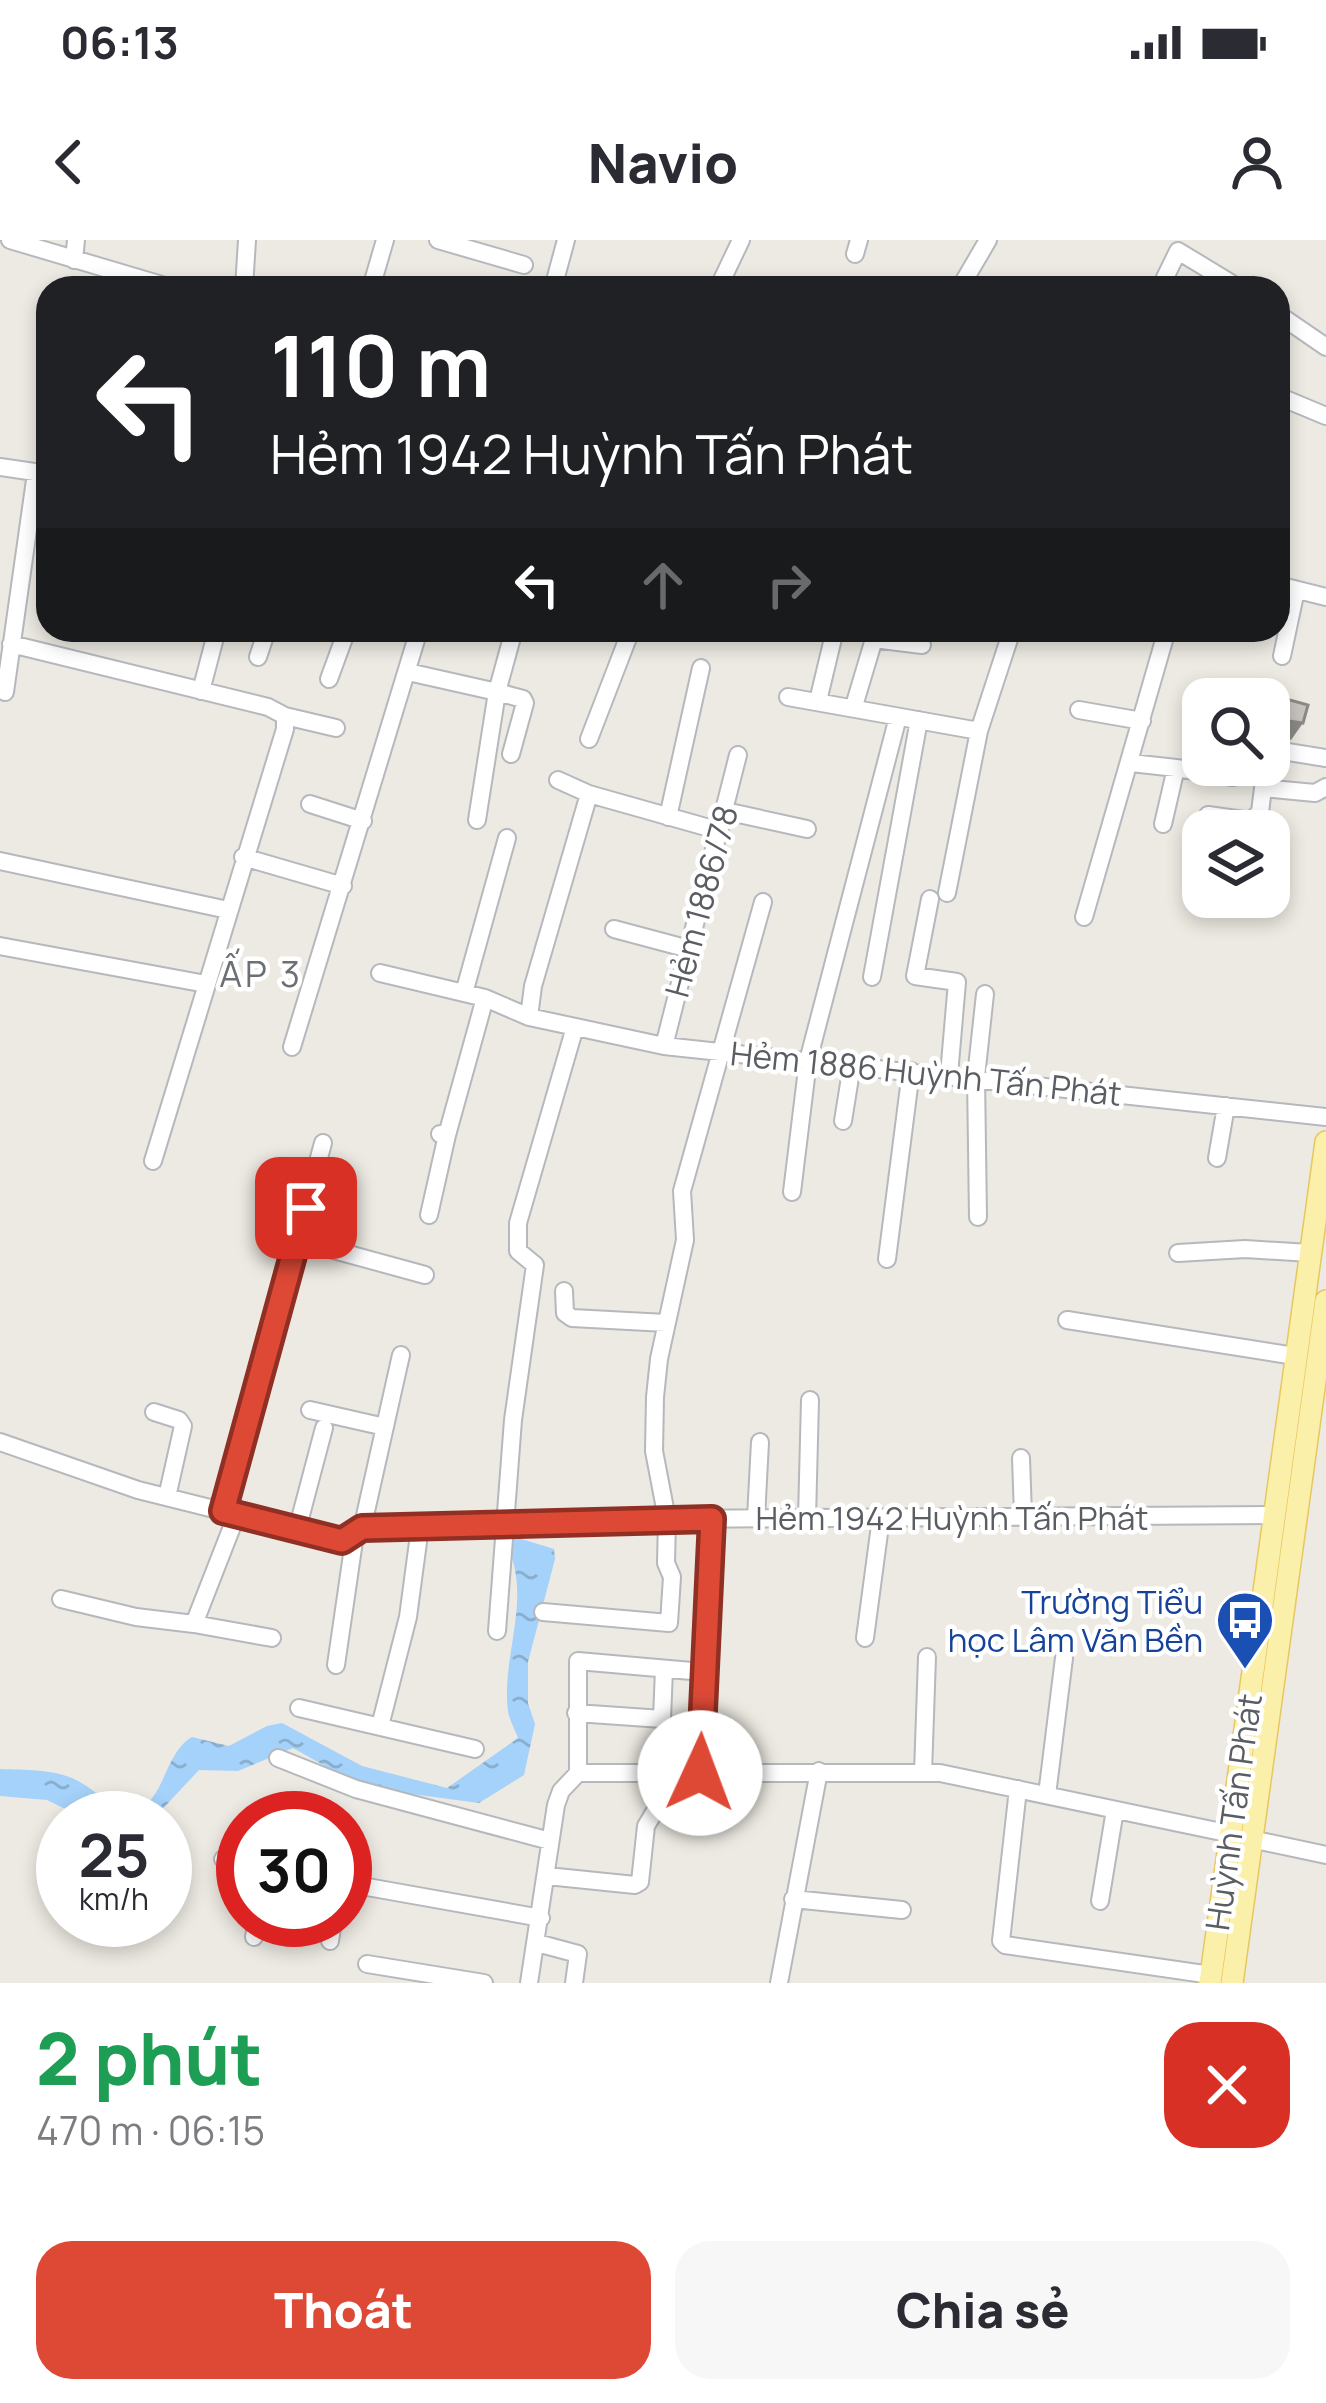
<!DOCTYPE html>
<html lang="vi">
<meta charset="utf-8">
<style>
body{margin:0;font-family:Manrope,sans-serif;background:#f7f7f7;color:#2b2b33;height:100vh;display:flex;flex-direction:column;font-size:45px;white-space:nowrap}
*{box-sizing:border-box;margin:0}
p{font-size:39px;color:#7c7c81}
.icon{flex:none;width:66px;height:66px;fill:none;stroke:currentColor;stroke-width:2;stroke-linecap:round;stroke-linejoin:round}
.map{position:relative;height:1743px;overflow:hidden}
.sheet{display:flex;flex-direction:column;background:#fff;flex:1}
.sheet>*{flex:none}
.hud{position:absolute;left:36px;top:36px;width:1254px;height:366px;border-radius:36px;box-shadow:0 6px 18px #0003;background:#202124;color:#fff;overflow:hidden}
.buttons{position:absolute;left:1182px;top:438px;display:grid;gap:24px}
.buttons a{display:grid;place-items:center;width:108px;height:108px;border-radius:24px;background:#fff;box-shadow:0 6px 18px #0003;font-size:60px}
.speed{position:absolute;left:36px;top:1551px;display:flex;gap:24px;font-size:60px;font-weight:700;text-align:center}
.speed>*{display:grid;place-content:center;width:156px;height:156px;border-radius:50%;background:#fff;box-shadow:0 6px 18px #0003;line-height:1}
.speed small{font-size:30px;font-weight:400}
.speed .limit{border:18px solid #d22;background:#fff;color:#111}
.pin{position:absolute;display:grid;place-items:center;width:102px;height:102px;color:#fff;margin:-51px;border-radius:24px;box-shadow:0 6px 18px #0006}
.me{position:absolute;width:132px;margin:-66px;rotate:2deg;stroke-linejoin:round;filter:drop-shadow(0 0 9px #0008)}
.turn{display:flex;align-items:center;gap:42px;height:252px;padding:0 36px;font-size:54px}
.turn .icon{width:156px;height:156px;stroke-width:2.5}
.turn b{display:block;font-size:84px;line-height:102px}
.lanes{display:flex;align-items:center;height:114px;padding:0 36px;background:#0003;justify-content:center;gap:60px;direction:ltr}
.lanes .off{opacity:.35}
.round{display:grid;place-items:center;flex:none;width:126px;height:126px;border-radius:36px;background:#f7f7f7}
.overview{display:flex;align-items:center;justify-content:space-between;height:204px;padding:0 36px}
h1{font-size:72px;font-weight:800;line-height:90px;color:#1e9e55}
.button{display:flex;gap:24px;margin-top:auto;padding:24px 36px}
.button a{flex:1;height:138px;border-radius:36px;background:#de4936;color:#fff;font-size:48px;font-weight:800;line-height:138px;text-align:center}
.button a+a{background:#f7f7f7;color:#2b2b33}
.status{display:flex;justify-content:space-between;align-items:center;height:84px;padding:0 60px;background:#fff;direction:ltr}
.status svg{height:33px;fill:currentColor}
header{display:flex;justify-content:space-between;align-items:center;height:156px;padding:0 36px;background:#fff;font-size:54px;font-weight:800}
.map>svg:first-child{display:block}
.water{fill:url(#water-ripples)}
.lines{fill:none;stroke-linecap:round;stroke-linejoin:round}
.minor-casing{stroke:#b5b8bc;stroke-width:20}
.major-casing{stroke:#e8c75f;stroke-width:24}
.minor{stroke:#fff;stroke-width:16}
.major{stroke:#faf0aa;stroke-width:21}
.shaded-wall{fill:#8c8a86}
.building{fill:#c8c5c0;stroke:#8c8a86;stroke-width:3}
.route-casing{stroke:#902f23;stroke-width:30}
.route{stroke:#de4936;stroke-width:21}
.labels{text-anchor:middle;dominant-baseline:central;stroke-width:9;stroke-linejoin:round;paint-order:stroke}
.street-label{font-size:33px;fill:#5a5e62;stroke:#fff}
.transit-label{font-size:33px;fill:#164399;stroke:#fff;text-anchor:end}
.neighbourhood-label{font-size:36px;letter-spacing:3px;fill:#6c6f74;stroke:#fff}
</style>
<div class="status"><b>06:13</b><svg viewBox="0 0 49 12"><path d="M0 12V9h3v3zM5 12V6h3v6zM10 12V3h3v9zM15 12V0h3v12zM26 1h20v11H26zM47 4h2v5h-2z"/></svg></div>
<header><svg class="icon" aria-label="back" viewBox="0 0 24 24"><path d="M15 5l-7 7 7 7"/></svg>Navio<svg class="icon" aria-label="person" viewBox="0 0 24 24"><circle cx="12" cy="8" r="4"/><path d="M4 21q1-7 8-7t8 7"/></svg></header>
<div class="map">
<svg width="1326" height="1743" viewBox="0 0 1326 1743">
<defs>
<pattern id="water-ripples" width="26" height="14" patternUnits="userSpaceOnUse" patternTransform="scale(3)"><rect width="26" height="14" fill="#a5d2fa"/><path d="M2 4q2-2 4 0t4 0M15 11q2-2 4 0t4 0" fill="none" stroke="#89aece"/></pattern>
</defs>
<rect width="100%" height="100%" fill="#eceae2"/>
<!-- water -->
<path class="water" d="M512 1296 554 1309 555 1319 528 1422V1463L535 1484 524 1535 479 1563 381 1550 341 1535 293 1508 238 1531 199 1530 154 1578H84L47 1560 0 1556V1529C24 1530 55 1529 76 1540 97 1550 111 1571 135 1571 165 1561 164 1513 192 1497L229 1506 267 1486 282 1483 362 1526 447 1548 518 1498C515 1490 509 1479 508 1471 501 1417 532 1360 508 1308Z"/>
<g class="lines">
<defs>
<path id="minor" d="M10 0 172 48
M438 0 524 25
M855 14 859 0
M74 20 76 0
M964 41 988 0
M721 42 741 0
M244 48 247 0
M371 48 385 0
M553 48 566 0
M1160 48 1178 11 1239 48
M1278 74 1326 107
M1278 156 1326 176
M0 227 48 234
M1278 345 1326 357
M11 404 268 467 285 476V489L153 921
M1282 416 1296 350
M258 417 267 390
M408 432 497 452 514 390
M329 439 347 390
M201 451 217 390
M5 452 36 233
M788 457 979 491 947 653
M818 461 835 390
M854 466 874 399 922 405
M1079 470 1142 481
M285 476 336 488
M979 491 1012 390
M589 499 631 390
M1269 509 1326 518
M1131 523 1176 528 1163 584
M1176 528 1233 537 1234 525
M558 540 589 554 720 591
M310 564 363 581
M725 571 807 589
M1208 575 1251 581 1260 572 1263 548 1315 553 1326 547
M668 577 701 428
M477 580 497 452 523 459 525 463 511 514
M243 617 343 646
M0 621 228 670
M930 659 915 736 957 742 949 835
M1084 677 1167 390
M614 689 689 709
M0 706 206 744
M380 733 485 758 529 777 664 806 1326 877
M872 737 919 480
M464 753 507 598
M529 777 533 746 589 554
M664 806 738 515
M292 807 419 390
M843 881 852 825
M440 894 447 895 485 758
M1217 918 1226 866
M792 952 808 821 898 477
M429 975 447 895
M978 977 976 837 985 754
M297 1000 425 1035
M1178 1013 1245 1009 1310 1013
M887 1019 911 831
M564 1051 565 1073 572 1078 666 1083
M1067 1080 1295 1116
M310 1170 385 1187
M154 1172 179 1180 183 1186 167 1257
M0 1202 138 1250 342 1301 362 1289 667 1279 1275 1275
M1021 1218 1023 1275
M223 1271 323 903
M756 1278 760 1202
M807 1278 810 1160
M362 1289 401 1115
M297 1290 324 1188
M61 1359 136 1377 194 1384 237 1274
M543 1372 669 1383 672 1337 666 1323 667 1279 654 1211 655 1157 659 1119 685 1000 682 951 763 662
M194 1384 272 1398
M497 1391 513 1180 535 1025 518 1011V983L575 787
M865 1398 881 1278
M336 1425 355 1294
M299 1468 475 1509
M576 1473 662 1479 664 1429
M380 1486 408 1377 420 1287
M278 1518 356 1549 550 1601
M578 1533H940L1231 1594
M578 1533V1421L703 1432
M700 1533 712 1279
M923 1533 927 1417
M1018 1549 1001 1701 1005 1705 1211 1735
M1047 1555 1064 1418
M1251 1599 1326 1615
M223 1619 243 1623
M547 1636 635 1645 640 1642 646 1586 658 1566V1533
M345 1643 541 1678
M793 1659 902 1670
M1100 1661 1115 1570
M254 1697 257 1680
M330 1701 333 1680
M537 1703 578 1714 574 1743
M367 1724 484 1743
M529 1743 556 1565 561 1551 578 1533
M779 1743 819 1531"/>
<path id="major" d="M1210 1743 1326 902
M1232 1743 1326 1061"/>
</defs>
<!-- minor casing -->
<use href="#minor" class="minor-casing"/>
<!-- major casing -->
<use href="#major" class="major-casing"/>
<!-- minor -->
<use href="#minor" class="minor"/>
<!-- major -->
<use href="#major" class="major"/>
</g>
<!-- shaded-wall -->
<path class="shaded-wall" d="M1282 480 1303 483 1291 500 1269 497V482Z"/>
<!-- building -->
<path class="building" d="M1257 451 1308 465 1303 483 1282 480 1273 483 1269 482V459H1244L1245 456Z"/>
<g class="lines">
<defs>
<path id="route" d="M306 968 223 1271 342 1301 362 1288 712 1279 700 1533"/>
</defs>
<!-- route casing -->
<use href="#route" class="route-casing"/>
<!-- route -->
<use href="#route" class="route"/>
</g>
<!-- icons -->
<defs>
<symbol id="bus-pin" viewBox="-11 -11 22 30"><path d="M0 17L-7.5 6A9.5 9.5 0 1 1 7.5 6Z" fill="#1a4fb4" stroke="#fff"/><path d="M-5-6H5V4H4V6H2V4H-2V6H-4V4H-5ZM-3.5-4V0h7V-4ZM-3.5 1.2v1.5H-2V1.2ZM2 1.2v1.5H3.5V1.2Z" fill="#fff"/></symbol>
</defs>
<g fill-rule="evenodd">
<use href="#bus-pin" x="1212" y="1347" width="66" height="90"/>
</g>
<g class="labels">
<!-- street labels -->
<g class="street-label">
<text transform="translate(701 661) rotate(-75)">Hẻm 1886/78</text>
<text transform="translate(926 833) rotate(6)">Hẻm 1886 Huỳnh Tấn Phát</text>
<text x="952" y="1277">Hẻm 1942 Huỳnh Tấn Phát</text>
<text transform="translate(1233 1572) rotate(-82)">Huỳnh Tấn Phát</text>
</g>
<!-- transit labels -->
<g class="transit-label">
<text x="1203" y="1361">Trường Tiểu<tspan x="1203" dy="38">học Lâm Văn Bền</tspan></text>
</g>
<!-- neighbourhood labels -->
<g class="neighbourhood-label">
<text x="261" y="733">ẤP 3</text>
</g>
</g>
</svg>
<div class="buttons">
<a><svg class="icon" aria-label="search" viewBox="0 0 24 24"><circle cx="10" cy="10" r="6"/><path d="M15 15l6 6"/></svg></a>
<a><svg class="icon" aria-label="layers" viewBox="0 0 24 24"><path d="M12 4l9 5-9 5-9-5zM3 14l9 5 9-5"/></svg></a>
</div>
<div class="speed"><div>25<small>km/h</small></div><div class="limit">30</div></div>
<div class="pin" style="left:306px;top:968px;background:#d93025"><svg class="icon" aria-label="arrive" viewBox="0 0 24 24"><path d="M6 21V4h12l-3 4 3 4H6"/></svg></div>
<svg class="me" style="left:700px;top:1533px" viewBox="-20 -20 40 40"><circle r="19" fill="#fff"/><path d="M0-13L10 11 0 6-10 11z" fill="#de4936"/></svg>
<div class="hud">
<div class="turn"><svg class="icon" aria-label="left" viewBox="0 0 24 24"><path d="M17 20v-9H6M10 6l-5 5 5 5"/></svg><div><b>110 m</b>Hẻm 1942 Huỳnh Tấn Phát</div></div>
<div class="lanes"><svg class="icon" aria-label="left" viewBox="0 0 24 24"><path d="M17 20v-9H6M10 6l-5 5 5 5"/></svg><svg class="icon off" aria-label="ahead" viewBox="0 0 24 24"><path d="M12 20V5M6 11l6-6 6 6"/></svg><svg class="icon off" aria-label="right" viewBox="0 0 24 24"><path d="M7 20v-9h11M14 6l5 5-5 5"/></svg></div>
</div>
</div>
<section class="sheet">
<div class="overview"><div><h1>2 phút</h1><p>470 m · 06:15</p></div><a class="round" style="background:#d93025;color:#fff"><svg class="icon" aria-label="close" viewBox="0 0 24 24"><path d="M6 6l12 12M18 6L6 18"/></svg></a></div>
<div class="button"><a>Thoát</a><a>Chia sẻ</a></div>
</section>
